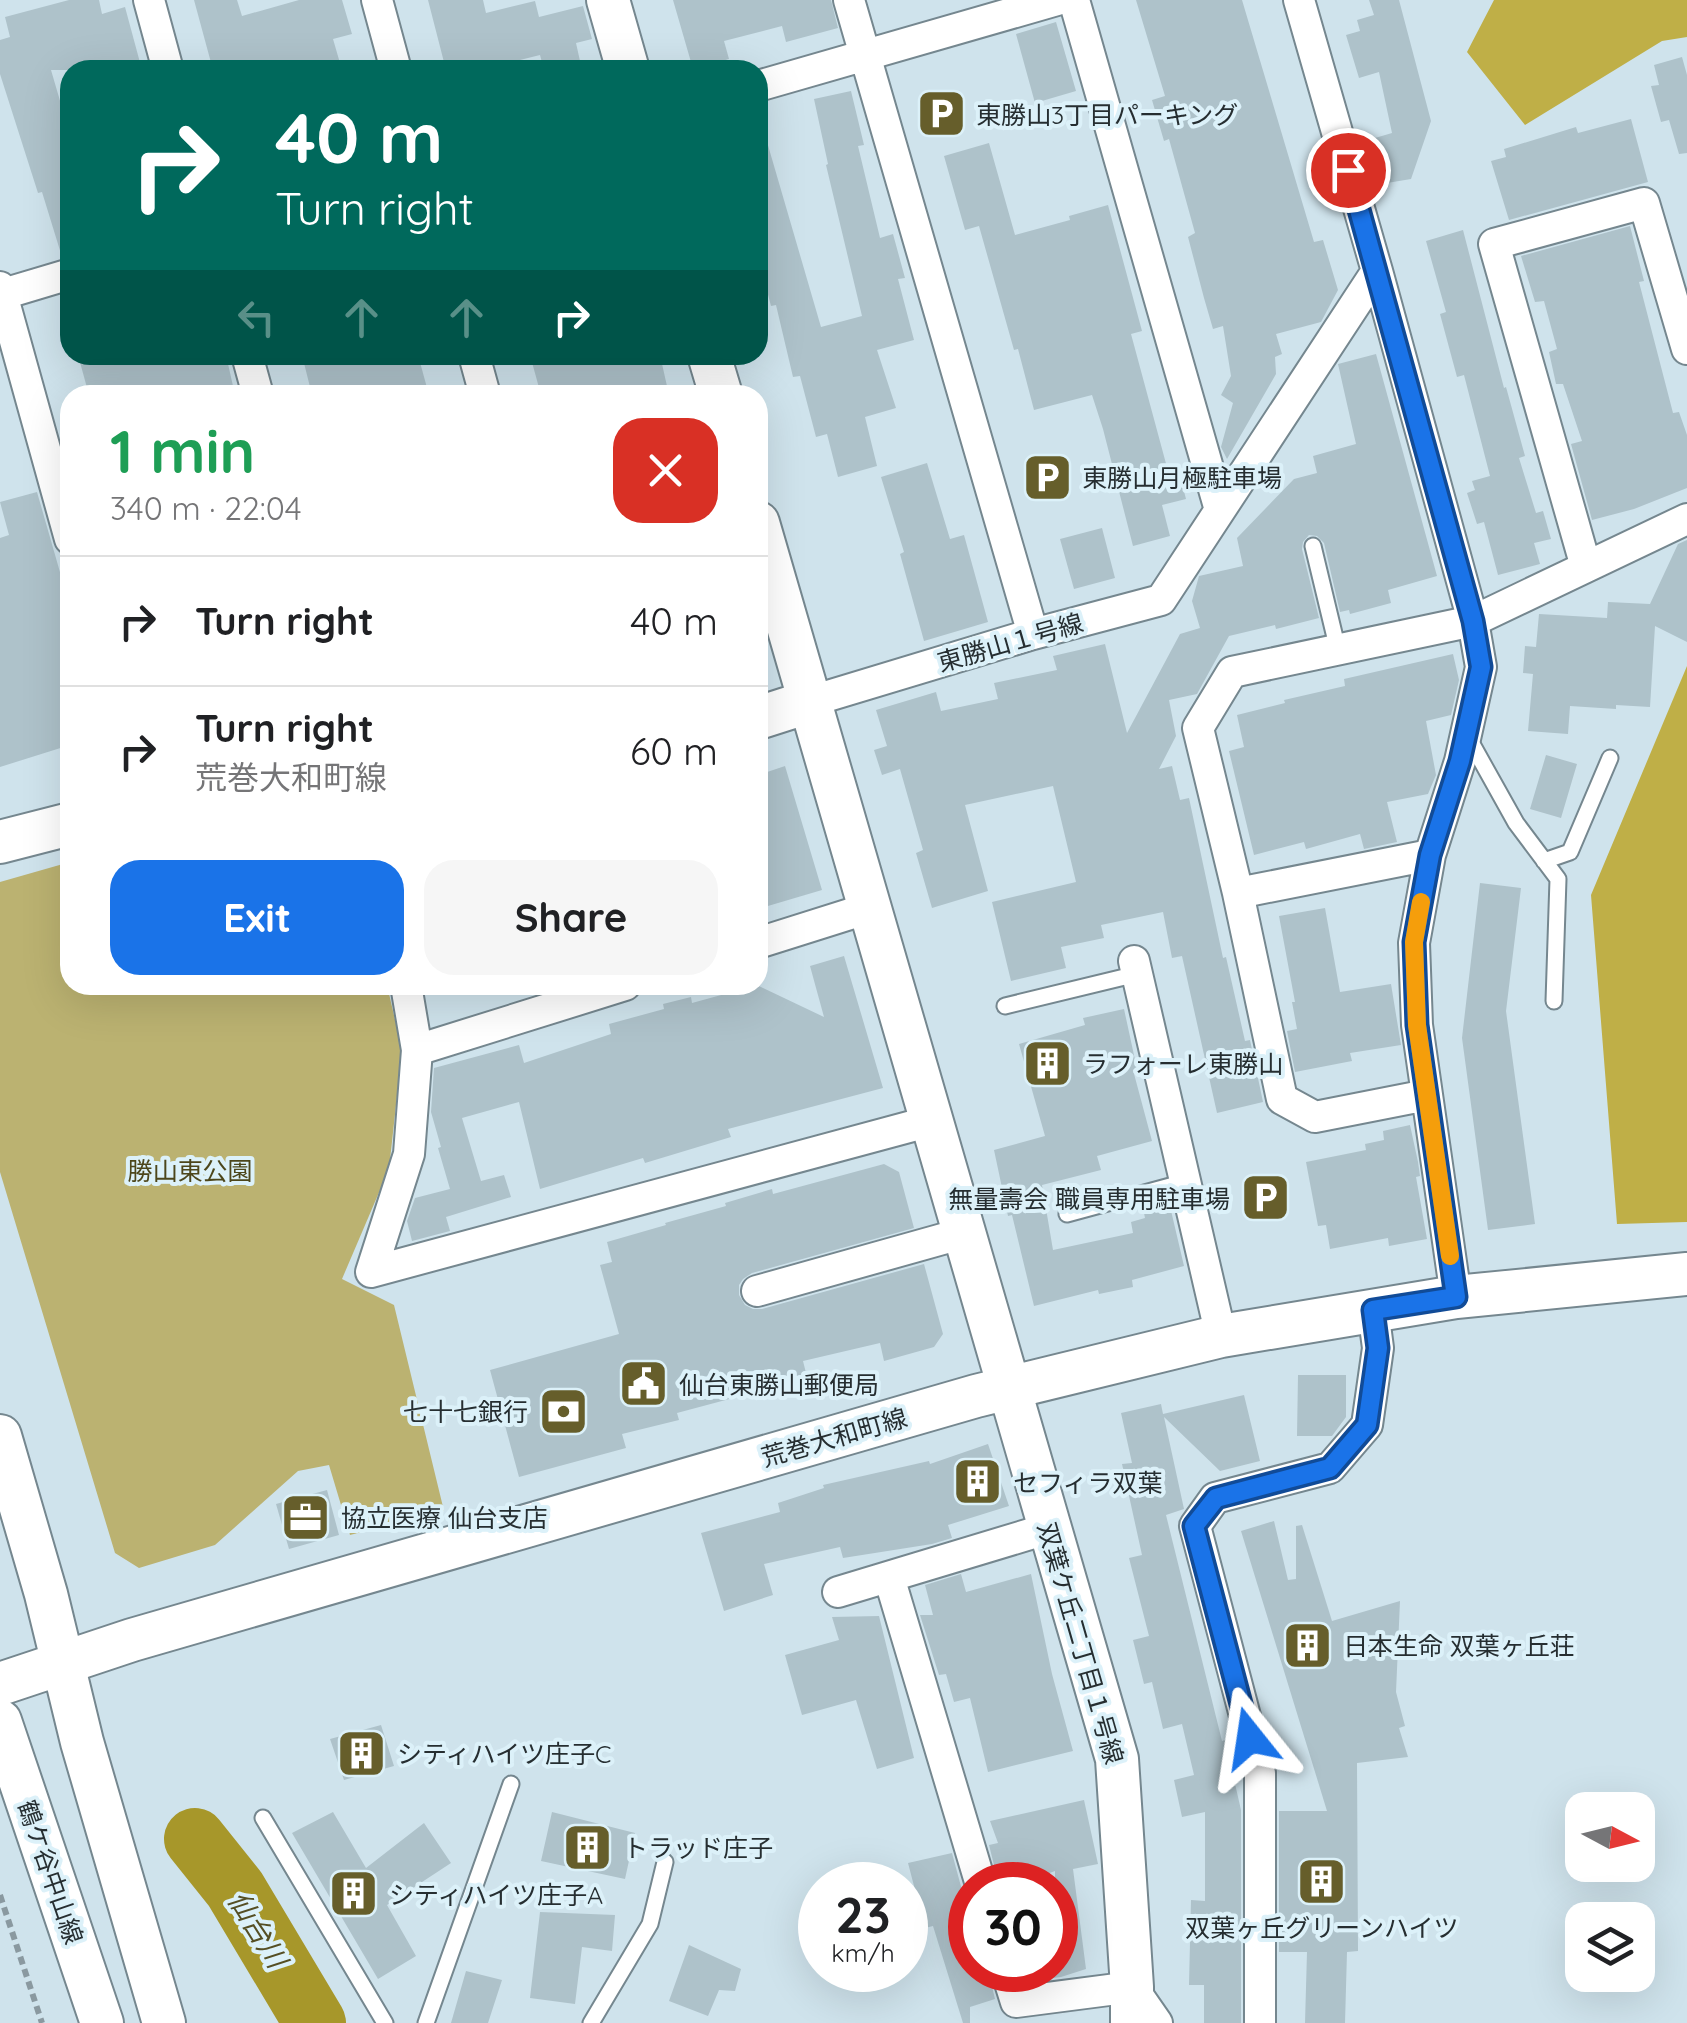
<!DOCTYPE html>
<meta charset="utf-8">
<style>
body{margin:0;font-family:Quicksand,"Noto Sans JP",sans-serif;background:#f6f6f6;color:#202124;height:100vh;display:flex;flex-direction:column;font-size:38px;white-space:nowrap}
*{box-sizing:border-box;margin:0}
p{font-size:32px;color:#757577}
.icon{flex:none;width:55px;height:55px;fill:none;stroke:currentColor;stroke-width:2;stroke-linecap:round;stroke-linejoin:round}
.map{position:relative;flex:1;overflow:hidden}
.panel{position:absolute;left:60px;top:385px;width:708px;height:610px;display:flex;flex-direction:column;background:#fff;border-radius:30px;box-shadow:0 10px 40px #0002}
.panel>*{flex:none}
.top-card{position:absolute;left:60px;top:60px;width:708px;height:305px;border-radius:30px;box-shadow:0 10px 40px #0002;background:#00695c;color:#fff;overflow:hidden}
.needle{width:65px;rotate:97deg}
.tools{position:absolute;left:1565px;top:1792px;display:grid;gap:20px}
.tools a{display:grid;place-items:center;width:90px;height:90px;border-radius:20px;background:#fff;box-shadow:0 10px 40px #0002;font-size:50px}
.speed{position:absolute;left:798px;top:1862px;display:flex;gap:20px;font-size:50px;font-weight:700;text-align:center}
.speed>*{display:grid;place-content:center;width:130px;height:130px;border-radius:50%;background:#fff;box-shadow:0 10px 40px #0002;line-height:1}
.speed small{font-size:25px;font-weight:400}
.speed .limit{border:15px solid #d22;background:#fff;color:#111}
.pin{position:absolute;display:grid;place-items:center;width:85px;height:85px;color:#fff;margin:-42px;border:5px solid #fff;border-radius:50%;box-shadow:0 2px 10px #0007}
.me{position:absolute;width:110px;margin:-55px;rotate:345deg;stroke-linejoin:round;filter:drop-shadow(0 0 8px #0008)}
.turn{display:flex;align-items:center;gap:35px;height:210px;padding:0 50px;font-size:45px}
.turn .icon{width:130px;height:130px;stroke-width:2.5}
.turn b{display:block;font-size:70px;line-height:85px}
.lanes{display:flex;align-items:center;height:95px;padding:0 50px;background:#0003;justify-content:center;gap:50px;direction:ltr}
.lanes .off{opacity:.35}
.round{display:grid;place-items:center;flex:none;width:105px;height:105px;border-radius:30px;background:#f6f6f6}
.summary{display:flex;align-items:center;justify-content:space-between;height:170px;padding:0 50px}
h1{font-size:60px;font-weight:700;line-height:75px;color:#1e9e55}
.action{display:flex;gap:20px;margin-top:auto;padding:20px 50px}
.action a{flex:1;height:115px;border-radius:30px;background:#1a73e8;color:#fff;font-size:40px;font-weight:700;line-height:115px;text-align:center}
.action a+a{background:#f6f6f6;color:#202124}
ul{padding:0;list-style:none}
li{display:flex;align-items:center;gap:30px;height:130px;padding:0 50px;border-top:2px solid #e0e0e0}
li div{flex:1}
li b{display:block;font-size:38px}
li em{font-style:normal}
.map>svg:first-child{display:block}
.green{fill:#bbb271}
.forest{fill:#bfaf47}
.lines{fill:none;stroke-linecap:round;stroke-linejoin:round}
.river{stroke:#a7972a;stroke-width:62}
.building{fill:#aec2ca}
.lane-casing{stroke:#75878f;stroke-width:19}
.street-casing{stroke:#75878f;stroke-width:34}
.secondary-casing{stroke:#75878f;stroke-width:46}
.path{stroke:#8a99a0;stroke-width:6;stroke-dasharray:8 5;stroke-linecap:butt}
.lane{stroke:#fff;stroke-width:15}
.street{stroke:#fff;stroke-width:30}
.secondary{stroke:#fff;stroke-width:42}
.route-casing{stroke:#114b97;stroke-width:25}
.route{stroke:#1a73e8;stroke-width:18}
.slow{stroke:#f59e0b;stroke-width:18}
.labels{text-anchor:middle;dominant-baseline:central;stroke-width:8;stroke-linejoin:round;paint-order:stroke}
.poi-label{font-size:25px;fill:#262e31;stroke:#dcf1f9;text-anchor:start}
.street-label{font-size:25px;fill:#262e31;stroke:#dcf1f9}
.park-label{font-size:25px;fill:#4c461b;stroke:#dcf1f9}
.water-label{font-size:28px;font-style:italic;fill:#554f24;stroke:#dcf1f9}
</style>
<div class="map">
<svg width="1687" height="2023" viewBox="0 0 1687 2023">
<rect width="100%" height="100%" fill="#cfe3ec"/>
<!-- green -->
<path class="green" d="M70 862V985H387L402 1050 389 1169 342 1279 394 1305 444 1511 350 1535 329 1465 298 1471 215 1545 139 1568 115 1553 0 1172V882Z"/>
<!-- forest -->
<path class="forest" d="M1494 0H1687V37L1662 41 1525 125 1467 52Z
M1687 666V1222L1617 1224 1591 895Z"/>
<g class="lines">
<!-- river -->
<path class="river" d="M195 1839 235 1889 315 2023"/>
</g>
<!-- building -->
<path class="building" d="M69 0H99L102 14 125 7 142 70H51L70 135V256L62 257 42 192 38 193 0 74V40L10 37 5 17Z
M194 0H237L242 16 299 0H342L352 34 333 39 342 70H213Z
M428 0H483L486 13 535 1 539 17 583 6 592 39 576 43 582 70H544L540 55 480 70H446Z
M673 0H831L838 28 786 42 782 26 724 41 729 59 693 69Z
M1136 0H1242L1314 242 1323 240 1338 290 1321 322 1276 334 1282 354 1275 357 1276 374 1227 459 1221 447 1233 403 1221 395 1231 376 1223 326 1213 329 1204 298 1188 237 1195 233 1169 139 1164 141 1152 100 1165 96Z
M1369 0H1399L1431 121 1411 179 1387 183 1375 138 1392 133 1379 72 1359 78 1346 35 1360 31 1357 20 1374 15Z
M1056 22 1076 91 1035 103 1016 34Z
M1682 57 1687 75V153L1679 154 1669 120 1661 122 1651 86 1659 85 1654 65Z
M851 91 864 145 858 146 880 238 893 234 905 278 898 279 914 340 877 350 896 408 865 417 877 466 838 477 827 434 816 437 800 376 793 377 776 305 771 306 758 256V136L765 135 821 327 862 316 826 165 828 164 814 99Z
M1631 119 1648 182 1509 220 1491 161 1506 157 1504 149 1576 127 1578 133Z
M989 143 1015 235 1070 220 1069 216 1108 205 1142 331 1131 334 1168 471 1178 468 1186 499 1162 505 1170 536 1133 546 1103 429 1092 395 1034 410 1018 349 1014 350 979 226 965 230 944 156Z
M1630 226 1644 281 1639 282 1673 413 1679 412 1687 435V488L1634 509 1592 520 1571 444 1582 441 1563 384H1556L1549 352 1557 349 1544 301 1535 302 1521 256Z
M1463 230 1504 388 1506 387 1525 456 1519 458 1536 513 1543 511 1551 539 1534 543 1540 564 1498 575 1484 522 1477 524 1467 493 1475 490 1472 481 1490 476 1464 375 1457 377 1440 314 1446 312 1426 241Z
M1376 354 1437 576 1388 590 1391 603 1350 614 1349 610 1340 612 1324 543 1317 536 1309 535 1303 542 1302 549 1319 618 1276 629 1275 625 1229 636 1197 694 1169 700 1176 736 1159 769 1172 766 1180 800 1189 798 1223 958 1226 957 1245 1041 1250 1040 1263 1102 1217 1113 1182 956 1172 958 1163 912 1101 925 1104 938 1061 947 1066 968 1011 981 992 902 1076 882 1053 786 965 805 988 891 932 908 916 853 923 850 900 769 882 775 874 750 887 746 876 710 936 692 941 711 998 699 994 683 1057 670 1053 656 1105 644 1127 733 1180 634 1200 628 1192 601 1199 576 1243 566 1237 538 1294 479 1317 473 1313 456 1356 444 1338 364Z
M78 355H226L235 395H89Z
M302 355H418L429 395H312Z
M530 355H660L669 395H541Z
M927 463 950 539 964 535 988 622 924 641 900 554 904 552 881 477Z
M37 492 70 607V745L0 767V538L9 535 0 502Z
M1102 528 1115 578 1074 589 1060 539Z
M1687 540V642L1655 626 1650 707 1616 705V709L1570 706 1568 734 1528 731 1533 674 1523 673 1525 646 1536 647 1539 614 1607 618 1608 602 1650 604 1678 544Z
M1453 654 1459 680 1451 715 1426 721 1436 775 1428 794 1387 802 1397 842 1364 849 1360 834 1306 849 1304 842 1254 855 1229 751 1244 747 1237 715 1285 703 1284 700 1345 686 1344 679Z
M1546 755 1577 764 1561 818 1530 809Z
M785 766 822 890 758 909V775Z
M1480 883 1521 888 1506 1011 1535 1224 1488 1230 1462 1038Z
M1325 908 1340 992 1391 984 1401 1045 1350 1053 1352 1061 1295 1072 1287 1031 1297 1029 1292 1002H1295L1279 916Z
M844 956 883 1088 728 1129 731 1137 645 1163 643 1158 540 1189 519 1102 462 1118 481 1181 504 1175 511 1197 446 1217 450 1231 412 1241 407 1221 415 1198 450 1189 438 1148 441 1147 431 1112 434 1068 519 1045 524 1063 611 1034 609 1024 664 1009 663 1004 691 997 692 1003 754 986H759L824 1017 810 966Z
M1124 1009 1137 1069 1133 1070 1152 1141 1097 1156 1101 1170 1042 1185 1053 1250 1133 1233 1131 1222 1145 1218 1143 1208 1169 1202 1184 1266 1132 1280 1133 1287 1099 1294 1098 1290 1034 1306 1012 1215 1008 1216 994 1150 1045 1136 1019 1044 1085 1025 1083 1018Z
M1410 1125 1418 1162 1420 1176 1416 1177 1427 1239 1389 1246 1388 1238 1330 1249 1326 1225 1318 1226 1306 1162 1366 1150 1365 1144 1384 1140 1383 1131Z
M884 1164 899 1172 914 1228 752 1273 743 1279 739 1285V1295L745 1305 753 1309H762L924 1264 943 1334 934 1347 884 1361 880 1343 803 1361 809 1385 773 1393 771 1388 677 1413 679 1420 622 1434 626 1448 519 1477 490 1370 619 1334 600 1265 612 1262 607 1242 666 1225 665 1223 726 1206 725 1203 772 1189 773 1194Z
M1298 1375H1346V1417L1332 1436H1297Z
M1244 1395 1260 1461 1220 1471 1164 1417 1184 1509 1166 1515 1222 1741 1225 1740 1241 1810V2023H1204V1985H1189L1191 1900 1205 1901V1812L1182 1817 1174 1780 1194 1775 1182 1724 1163 1729 1152 1682 1144 1684 1133 1640 1149 1636 1129 1558 1142 1555 1122 1464 1132 1463 1121 1413 1161 1404 1163 1414Z
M988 1444 1009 1506 948 1525 952 1538 932 1544 843 1558 840 1547 764 1564 773 1595 724 1611 701 1533 780 1512 778 1503 824 1488 823 1485 929 1461 930 1464Z
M327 1490 339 1535 289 1549 276 1504Z
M1274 1521 1288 1580 1296 1579V1526L1302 1525 1332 1621 1400 1601 1396 1692 1405 1726 1399 1728 1408 1757 1357 1763 1358 1951 1347 1952 1345 2023H1305L1307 1952H1279V1811H1327L1241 1531Z
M961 1574 966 1592 1031 1574 1052 1674 1073 1751 988 1772 970 1698 954 1702 946 1674 939 1675 920 1615H933L925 1585Z
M879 1616 914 1758 877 1769 856 1700 802 1715 785 1655 839 1640 832 1617Z
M381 1725 394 1766 344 1780 330 1739Z
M1084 1800 1098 1864 1073 1869 1086 1969 1061 1977 1029 1981 1026 1970H1055V1871L1017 1885H999L989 1845 998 1843 990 1821Z
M333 1812 366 1868 424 1823 451 1863 387 1905 416 1956 378 1979 292 1833Z
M552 1812 635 1833 625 1879 541 1861Z
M952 1853 970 1920V1970H988L995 1999 970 2007V2023H963L933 1926 925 1928 908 1863Z
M540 1912 615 1915 612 1951 582 1947 575 2004 530 1998Z
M689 1945 741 1969 735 1991 719 1990 708 2016 669 2001Z
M466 1971 502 1980 488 2023H451Z"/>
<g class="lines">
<defs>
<path id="lane" d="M1313 546 1338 650
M1468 737 1516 823 1558 879 1554 1001
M1544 861 1570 852 1610 758
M1005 1006 1137 974
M1067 1214 1185 1182
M263 1818 385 2023
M426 2023 511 1784
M591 2023 650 1924 665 1862"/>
<path id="street" d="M149 0 168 70
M377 0 396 70
M849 0 1033 634
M1074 0 1220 510
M1299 0 1377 271 1473 621 1481 667 1460 761 1430 855 1414 943 1417 1025 1456 1297
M758 86 1057 0
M0 287 70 539
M0 295 70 274
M247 355 258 395
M474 355 485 395
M1586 567 1494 244 1644 203 1687 349
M808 702 1033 634 1161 600 1377 271
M1238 893 1430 855
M758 943 869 908
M1134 961 1221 1336
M406 985 417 1050 409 1154 371 1272 931 1121
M417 1050 625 985
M1427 1095 1315 1117 1282 1099 1238 893 1198 728 1232 672 1473 621 1687 519
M757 1291 964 1233
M889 1577 981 1885
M838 1592 1050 1528
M1006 1970 1016 2002 1132 1987 1157 2023
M1260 2023V1773L1195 1526 1215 1498 1330 1468 1367 1425 1378 1348 1373 1310"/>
<path id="secondary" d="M608 0 628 70
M709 355 721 395
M758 523 1117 1759 1132 1987V2023
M758 718 808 702
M0 842 70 824
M0 1436 46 1594 82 1742 164 2023
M0 1684 132 1640 976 1396 1221 1336 1456 1297 1687 1274
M0 1721 102 2023"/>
</defs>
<!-- lane casing -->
<use href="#lane" class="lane-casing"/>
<!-- street casing -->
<use href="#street" class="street-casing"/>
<!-- secondary casing -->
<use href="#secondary" class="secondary-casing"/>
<!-- path -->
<path class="path" d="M0 1895 42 2023"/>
<!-- lane -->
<use href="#lane" class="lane"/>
<!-- street -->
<use href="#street" class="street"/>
<!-- secondary -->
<use href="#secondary" class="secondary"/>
</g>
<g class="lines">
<defs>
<path id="route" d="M1250 1738 1194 1526 1216 1498 1330 1468 1367 1425 1378 1348 1373 1310 1456 1297 1417 1025 1414 942 1430 855 1460 761 1481 667 1473 621 1348 170"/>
</defs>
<!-- route casing -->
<use href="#route" class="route-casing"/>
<!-- route -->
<use href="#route" class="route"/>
<!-- slow -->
<path class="slow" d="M1421 902 1414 942 1417 1025 1450 1256"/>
</g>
<!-- icons -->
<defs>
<symbol id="parking-square" viewBox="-11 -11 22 22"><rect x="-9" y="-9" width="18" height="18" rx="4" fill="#665e2b" stroke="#dcf1f9"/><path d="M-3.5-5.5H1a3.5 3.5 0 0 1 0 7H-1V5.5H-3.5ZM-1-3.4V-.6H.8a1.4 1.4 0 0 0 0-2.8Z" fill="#fff"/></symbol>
<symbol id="building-square" viewBox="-11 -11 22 22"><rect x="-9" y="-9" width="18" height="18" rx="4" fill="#665e2b" stroke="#dcf1f9"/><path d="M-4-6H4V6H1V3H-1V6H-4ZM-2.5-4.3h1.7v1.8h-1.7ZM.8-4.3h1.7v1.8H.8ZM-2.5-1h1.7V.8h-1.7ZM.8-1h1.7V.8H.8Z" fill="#fff"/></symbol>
<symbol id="civic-square" viewBox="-11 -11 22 22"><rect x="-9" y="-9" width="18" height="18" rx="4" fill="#665e2b" stroke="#dcf1f9"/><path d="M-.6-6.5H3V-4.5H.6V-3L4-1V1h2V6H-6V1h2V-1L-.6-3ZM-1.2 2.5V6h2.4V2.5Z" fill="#fff"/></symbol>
<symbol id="bank-square" viewBox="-11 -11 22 22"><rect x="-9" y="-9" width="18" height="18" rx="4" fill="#665e2b" stroke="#dcf1f9"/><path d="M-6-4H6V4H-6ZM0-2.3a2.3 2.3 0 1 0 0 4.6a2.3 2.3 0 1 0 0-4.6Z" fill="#fff"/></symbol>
<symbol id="office-square" viewBox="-11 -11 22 22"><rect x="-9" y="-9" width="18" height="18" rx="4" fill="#665e2b" stroke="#dcf1f9"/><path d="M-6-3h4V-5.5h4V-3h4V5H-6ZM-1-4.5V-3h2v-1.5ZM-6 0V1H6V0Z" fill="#fff"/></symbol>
</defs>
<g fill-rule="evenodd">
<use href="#parking-square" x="914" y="86" width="55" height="55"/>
<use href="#parking-square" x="1020" y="450" width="55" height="55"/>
<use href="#building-square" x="1020" y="1036" width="55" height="55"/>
<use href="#parking-square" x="1238" y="1170" width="55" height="55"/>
<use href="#civic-square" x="616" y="1356" width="55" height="55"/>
<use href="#bank-square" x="536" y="1384" width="55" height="55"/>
<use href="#building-square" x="950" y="1454" width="55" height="55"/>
<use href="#office-square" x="278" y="1490" width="55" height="55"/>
<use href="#building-square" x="1280" y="1618" width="55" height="55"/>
<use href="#building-square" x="334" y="1726" width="55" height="55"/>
<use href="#building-square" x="560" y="1820" width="55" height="55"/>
<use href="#building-square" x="1294" y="1854" width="55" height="55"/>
<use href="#building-square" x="326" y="1866" width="55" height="55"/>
</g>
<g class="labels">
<!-- poi labels -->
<g class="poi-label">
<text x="976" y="114">東勝山3丁目パーキング</text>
<text x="1082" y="477">東勝山月極駐車場</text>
<text x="1083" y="1063">ラフォーレ東勝山</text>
<text x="1230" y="1198" text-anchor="end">無量壽会 職員専用駐車場</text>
<text x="679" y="1384">仙台東勝山郵便局</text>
<text x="528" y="1411" text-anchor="end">七十七銀行</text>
<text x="1013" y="1482">セフィラ双葉</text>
<text x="341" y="1517">協立医療 仙台支店</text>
<text x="1343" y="1645">日本生命 双葉ヶ丘荘</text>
<text x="397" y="1753">シティハイツ庄子C</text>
<text x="623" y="1847">トラッド庄子</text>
<text x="389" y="1894">シティハイツ庄子A</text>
<text x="1322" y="1927" text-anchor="middle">双葉ヶ丘グリーンハイツ</text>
</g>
<!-- street labels -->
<g class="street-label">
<text transform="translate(1010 642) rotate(-16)">東勝山１号線</text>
<text transform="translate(834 1437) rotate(-16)">荒巻大和町線</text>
<text transform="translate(1081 1643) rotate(74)">双葉ケ丘二丁目１号線</text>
<text transform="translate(51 1872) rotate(71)">鶴ケ谷中山線</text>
</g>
<!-- park labels -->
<g class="park-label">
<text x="190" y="1170">勝山東公園</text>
</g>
<!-- water labels -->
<g class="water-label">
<text transform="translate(258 1929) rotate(58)">仙台川</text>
</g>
</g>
</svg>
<div class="tools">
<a><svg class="needle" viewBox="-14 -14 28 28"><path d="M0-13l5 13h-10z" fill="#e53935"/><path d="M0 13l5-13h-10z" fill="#757577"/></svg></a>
<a><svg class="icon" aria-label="layers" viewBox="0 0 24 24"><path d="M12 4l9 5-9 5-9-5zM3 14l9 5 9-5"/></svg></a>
</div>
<div class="speed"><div>23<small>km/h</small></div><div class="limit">30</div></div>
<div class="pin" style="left:1348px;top:170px;background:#d93025"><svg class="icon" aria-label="arrive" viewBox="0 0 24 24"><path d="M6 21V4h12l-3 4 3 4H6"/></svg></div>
<svg class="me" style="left:1250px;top:1738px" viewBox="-20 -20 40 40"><path d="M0-17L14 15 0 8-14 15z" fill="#1a73e8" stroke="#fff" stroke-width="4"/></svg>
<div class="top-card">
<div class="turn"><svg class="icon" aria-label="right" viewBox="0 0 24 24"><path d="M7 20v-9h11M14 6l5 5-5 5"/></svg><div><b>40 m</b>Turn right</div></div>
<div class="lanes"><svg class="icon off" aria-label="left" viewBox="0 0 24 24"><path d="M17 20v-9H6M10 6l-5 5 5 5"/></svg><svg class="icon off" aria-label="ahead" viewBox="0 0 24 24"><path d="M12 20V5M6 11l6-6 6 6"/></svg><svg class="icon off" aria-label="ahead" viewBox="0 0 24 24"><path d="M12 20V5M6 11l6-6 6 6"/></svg><svg class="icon" aria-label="right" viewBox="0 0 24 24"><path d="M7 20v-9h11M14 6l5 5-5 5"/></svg></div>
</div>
<section class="panel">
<div class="summary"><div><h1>1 min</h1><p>340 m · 22:04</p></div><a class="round" style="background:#d93025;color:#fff"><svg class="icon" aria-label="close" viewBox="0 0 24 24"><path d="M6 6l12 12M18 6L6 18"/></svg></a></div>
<ul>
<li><svg class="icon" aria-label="right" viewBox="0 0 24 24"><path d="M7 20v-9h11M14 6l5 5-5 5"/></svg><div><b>Turn right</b></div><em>40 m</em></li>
<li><svg class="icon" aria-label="right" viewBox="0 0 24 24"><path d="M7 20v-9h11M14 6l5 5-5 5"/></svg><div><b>Turn right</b><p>荒巻大和町線</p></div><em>60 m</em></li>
</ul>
<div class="action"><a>Exit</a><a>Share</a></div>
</section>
</div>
